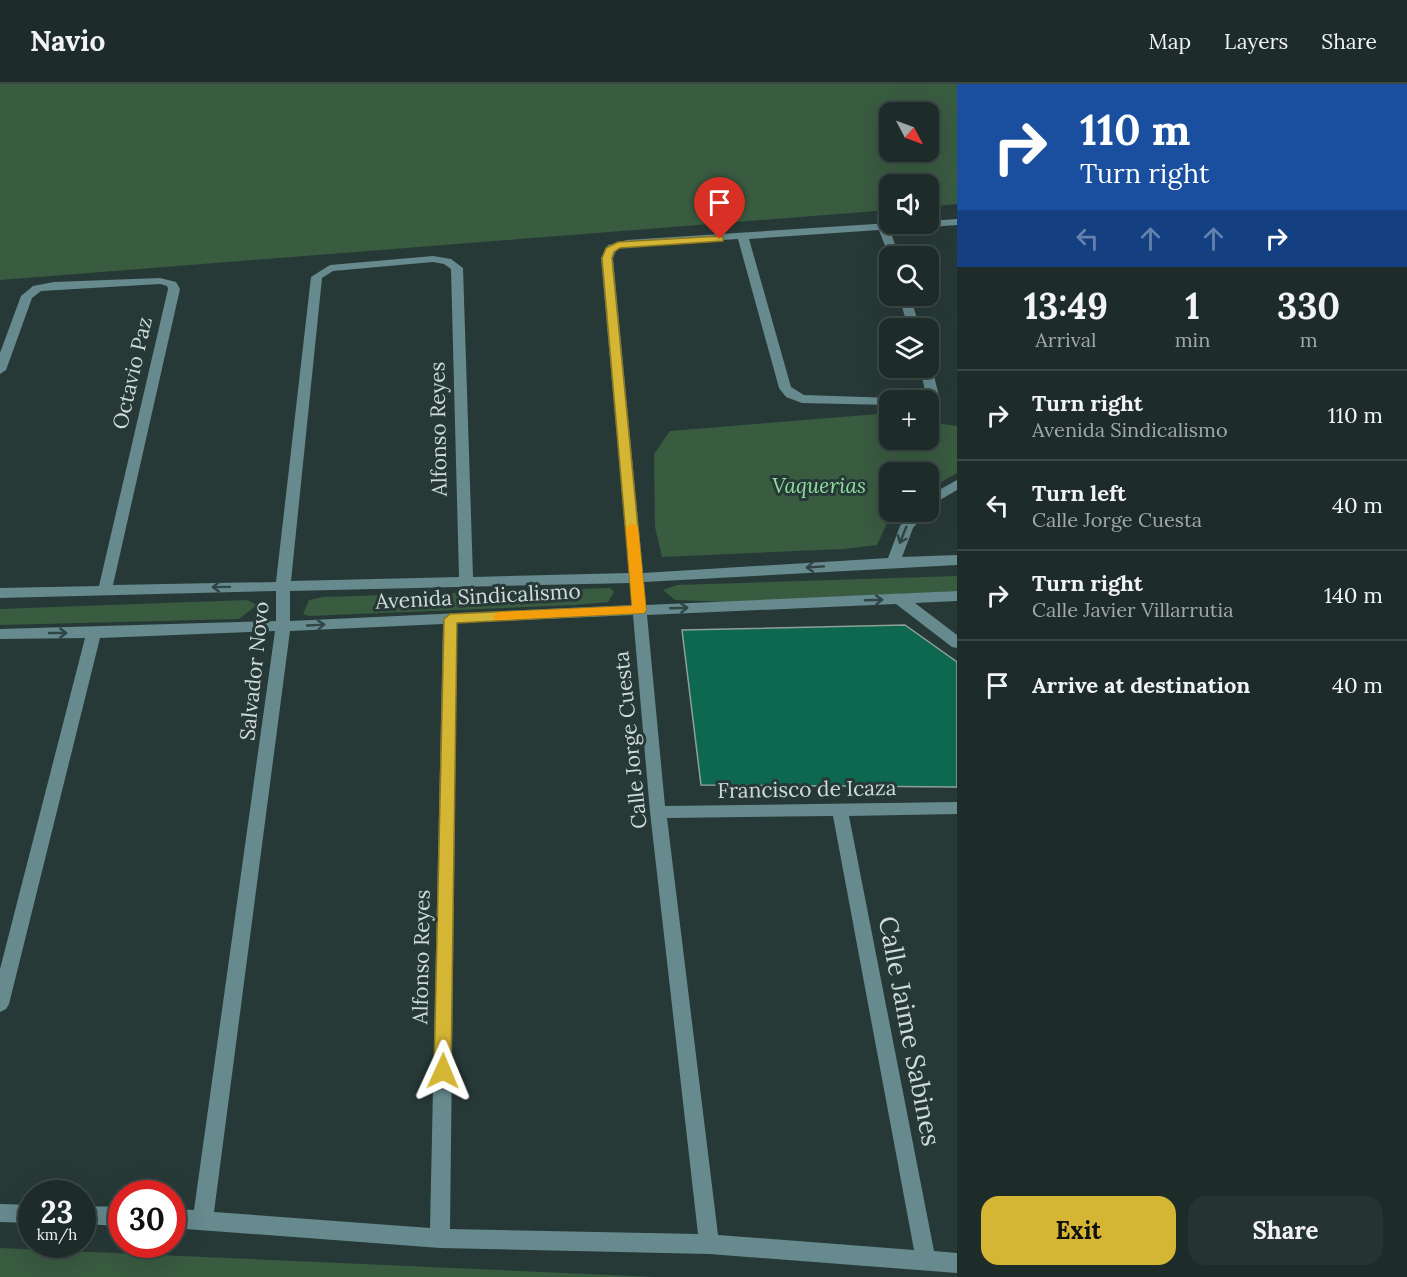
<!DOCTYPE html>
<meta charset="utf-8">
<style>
body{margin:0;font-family:Lora,serif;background:#253331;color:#f1f3f6;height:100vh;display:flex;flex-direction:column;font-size:22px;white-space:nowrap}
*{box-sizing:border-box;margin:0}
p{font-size:20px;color:#a0a7a8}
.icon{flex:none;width:33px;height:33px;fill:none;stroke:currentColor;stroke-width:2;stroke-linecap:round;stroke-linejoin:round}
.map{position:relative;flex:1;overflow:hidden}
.details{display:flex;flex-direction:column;background:#1d2b29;width:450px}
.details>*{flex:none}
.banner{background:#1a4fa0;color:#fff;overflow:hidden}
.needle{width:39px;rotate:131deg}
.fabs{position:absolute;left:879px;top:18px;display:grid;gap:12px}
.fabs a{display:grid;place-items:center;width:60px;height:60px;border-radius:12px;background:#1d2b29;box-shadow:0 6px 24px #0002,0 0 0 2px #3b4746;font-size:30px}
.speed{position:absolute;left:18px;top:1096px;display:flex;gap:12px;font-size:30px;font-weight:700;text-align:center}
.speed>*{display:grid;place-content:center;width:78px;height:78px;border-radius:50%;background:#1d2b29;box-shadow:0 6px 24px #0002,0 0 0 2px #3b4746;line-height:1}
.speed small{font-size:15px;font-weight:400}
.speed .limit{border:9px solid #d22;background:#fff;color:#111}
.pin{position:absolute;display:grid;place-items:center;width:51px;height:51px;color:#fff;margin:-62px -26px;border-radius:50% 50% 50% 0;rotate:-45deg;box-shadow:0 0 6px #0007}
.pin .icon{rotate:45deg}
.me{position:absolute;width:66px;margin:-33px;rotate:1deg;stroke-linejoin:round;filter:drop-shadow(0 0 4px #0008)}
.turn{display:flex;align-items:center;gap:21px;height:126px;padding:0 24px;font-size:27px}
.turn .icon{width:78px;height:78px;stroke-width:2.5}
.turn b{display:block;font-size:42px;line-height:51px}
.lanes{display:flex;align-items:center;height:57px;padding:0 24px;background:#0003;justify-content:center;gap:30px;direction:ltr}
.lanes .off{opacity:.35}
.eta{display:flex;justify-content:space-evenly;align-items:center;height:102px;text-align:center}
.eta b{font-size:36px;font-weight:700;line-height:42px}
.button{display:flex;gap:12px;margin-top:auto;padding:12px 24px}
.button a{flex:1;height:69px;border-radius:18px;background:#d5b534;color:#111;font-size:24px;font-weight:700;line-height:69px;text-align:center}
.button a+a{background:#253331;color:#f1f3f6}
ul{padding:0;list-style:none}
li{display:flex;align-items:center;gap:18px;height:90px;padding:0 24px;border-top:2px solid #3b4746}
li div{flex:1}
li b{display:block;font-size:22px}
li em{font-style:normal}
header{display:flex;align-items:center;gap:36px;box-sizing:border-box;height:84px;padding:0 30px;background:#1d2b29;border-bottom:2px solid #3b4746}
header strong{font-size:28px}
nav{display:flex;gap:33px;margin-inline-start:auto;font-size:21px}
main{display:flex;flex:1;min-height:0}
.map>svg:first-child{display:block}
.green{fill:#395b40;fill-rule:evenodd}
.building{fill:#0d684f;stroke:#8ea199;stroke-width:1.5}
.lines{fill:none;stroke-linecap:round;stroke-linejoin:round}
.minor{fill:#668a8e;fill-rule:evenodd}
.oneway{stroke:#304544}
.route{fill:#d5b534;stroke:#8a7622;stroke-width:1.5}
.slow{fill:#f59e0b}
.labels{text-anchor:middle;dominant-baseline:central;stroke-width:6;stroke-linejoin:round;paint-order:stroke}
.street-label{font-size:21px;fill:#cfdad9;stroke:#273937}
.park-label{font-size:21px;font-style:italic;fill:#8ddd9c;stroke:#273937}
.near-street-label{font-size:26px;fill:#cfdad9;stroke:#273937}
</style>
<header>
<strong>Navio</strong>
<nav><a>Map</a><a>Layers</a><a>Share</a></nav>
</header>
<main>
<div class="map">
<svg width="957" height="1193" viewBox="0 0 957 1193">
<rect width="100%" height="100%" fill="#273937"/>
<!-- green -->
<path class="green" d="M0 0H957V120L929 123 928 100H890L889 126 0 196ZM890 28H928V68H890Z
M878 330 889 332 890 356H928L929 338 957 342V389L929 405 928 388H890V428H892L877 461 843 465 662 473 655 443 654 370 670 347Z
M957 492V507L729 518 675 516 663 506 677 501Z
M610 504 614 508 608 518 576 521 309 532 303 530 309 516 323 513Z
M247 516 257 521 239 535 0 541V525Z
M0 1164 655 1193H0Z"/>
<!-- building -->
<path class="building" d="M905 541 957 578V703L701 701 682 546Z"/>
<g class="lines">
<!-- minor -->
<path class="minor" d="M957 135V141L890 146 899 172H890V175L879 146 749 155 791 303 804 311 894 314 896 316H890V321L802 319 786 313 779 304 738 155 627 162 617 165 613 174 643 489 888 474 900 442 913 428H927L913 444 902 473 957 471V481L644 498 646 521 957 507V517L915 519 957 551V564L952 563 896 520 647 531 665 722 957 718V730L849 732 934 1167 957 1169V1189L709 1170 440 1164 172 1144V1125L194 1126 275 547 100 554 9 920 6 925 0 928V885L85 554 0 555V545L276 537V507L0 514V504L99 502 168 205 167 202 160 200 41 207 32 214 6 286 0 290V269L21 212 33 202 54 198 160 194 176 198 180 205 113 501 276 498 311 193 330 181 433 172 451 175 463 184 473 493 629 489 601 174 608 161 627 156 890 139 928 140V137ZM433 178 444 180 451 185 459 493 291 497 322 194 333 187ZM630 499 632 521 290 537V507ZM633 531 650 728 698 1150 450 1145 457 539ZM443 540 430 1144 214 1128 290 547ZM833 732 914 1166 718 1151 667 734Z
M899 212H910L920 244H908Z
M928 281 932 284 939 312 928 319V316H921L926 311 920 284H928Z
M957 396V406L928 423V412Z
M0 1120 32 1121V1139L0 1138Z
M82 1122 122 1123V1142L82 1140Z"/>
</g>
<!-- one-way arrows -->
<defs><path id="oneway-shaft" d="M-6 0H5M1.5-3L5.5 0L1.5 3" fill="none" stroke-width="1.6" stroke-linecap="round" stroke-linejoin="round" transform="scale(1.5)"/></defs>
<g class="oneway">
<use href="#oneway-shaft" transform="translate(903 451) rotate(112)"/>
<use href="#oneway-shaft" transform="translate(815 483) rotate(176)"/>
<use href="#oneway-shaft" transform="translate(221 503) rotate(179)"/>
<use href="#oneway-shaft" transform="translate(874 516) rotate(-2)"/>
<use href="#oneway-shaft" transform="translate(679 524) rotate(-2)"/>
<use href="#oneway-shaft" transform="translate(316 541) rotate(-3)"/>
<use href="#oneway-shaft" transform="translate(58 549)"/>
</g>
<!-- route -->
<path class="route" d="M720 152 723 153V157L620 164 614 168 612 174 646 526 644 529 457 539 451 987 449 993 443 995 437 993 434 987 444 535 450 530 632 522 602 174 606 164 618 158Z"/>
<!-- slow -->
<path class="slow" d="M632 439 638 443 646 526 644 529 495 536 493 532 499 528 632 522 626 443Z"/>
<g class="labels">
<!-- street labels -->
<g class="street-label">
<text transform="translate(132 289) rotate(-77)">Octavio Paz</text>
<text transform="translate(438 345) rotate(-91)">Alfonso Reyes</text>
<text transform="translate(478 512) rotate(-3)">Avenida Sindicalismo</text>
<text transform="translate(254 587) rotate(-84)">Salvador Novo</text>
<text transform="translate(630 656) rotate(-96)">Calle Jorge Cuesta</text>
<text transform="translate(807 705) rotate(-1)">Francisco de Icaza</text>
<text transform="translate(421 873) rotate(-89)">Alfonso Reyes</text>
</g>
<!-- park labels -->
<g class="park-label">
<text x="819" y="401">Vaquerias</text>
</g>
<!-- near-street labels -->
<g class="near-street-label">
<text transform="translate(910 947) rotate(79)">Calle Jaime Sabines</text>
</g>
</g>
</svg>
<div class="fabs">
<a><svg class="needle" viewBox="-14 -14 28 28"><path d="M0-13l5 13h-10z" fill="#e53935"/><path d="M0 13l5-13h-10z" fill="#a0a7a8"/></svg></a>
<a><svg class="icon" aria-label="sound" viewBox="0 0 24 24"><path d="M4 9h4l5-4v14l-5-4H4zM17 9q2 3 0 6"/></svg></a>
<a><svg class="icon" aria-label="search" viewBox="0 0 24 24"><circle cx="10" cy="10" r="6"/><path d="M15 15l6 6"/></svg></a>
<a><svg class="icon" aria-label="layers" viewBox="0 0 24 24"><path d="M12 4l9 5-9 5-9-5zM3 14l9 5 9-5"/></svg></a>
<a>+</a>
<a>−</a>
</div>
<div class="speed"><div>23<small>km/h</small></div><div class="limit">30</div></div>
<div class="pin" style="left:720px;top:155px;background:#d93025"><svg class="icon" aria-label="arrive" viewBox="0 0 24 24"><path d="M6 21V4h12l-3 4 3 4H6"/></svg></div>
<svg class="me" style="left:443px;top:987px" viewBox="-20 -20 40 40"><path d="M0-17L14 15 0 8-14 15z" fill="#d5b534" stroke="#fff" stroke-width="4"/></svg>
</div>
<section class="details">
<div class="banner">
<div class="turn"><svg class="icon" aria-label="right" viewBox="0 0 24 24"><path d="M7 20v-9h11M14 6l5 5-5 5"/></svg><div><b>110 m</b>Turn right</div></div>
<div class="lanes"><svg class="icon off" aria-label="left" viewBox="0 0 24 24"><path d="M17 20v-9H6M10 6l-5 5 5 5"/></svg><svg class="icon off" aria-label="ahead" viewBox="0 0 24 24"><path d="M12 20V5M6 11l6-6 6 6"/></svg><svg class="icon off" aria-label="ahead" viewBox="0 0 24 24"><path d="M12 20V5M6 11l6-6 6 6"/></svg><svg class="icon" aria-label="right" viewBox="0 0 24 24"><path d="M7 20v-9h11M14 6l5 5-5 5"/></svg></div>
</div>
<div class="eta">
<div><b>13:49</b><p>Arrival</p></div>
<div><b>1</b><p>min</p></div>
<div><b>330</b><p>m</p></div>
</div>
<ul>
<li><svg class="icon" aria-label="right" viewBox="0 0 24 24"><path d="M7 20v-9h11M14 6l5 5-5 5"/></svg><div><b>Turn right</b><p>Avenida Sindicalismo</p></div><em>110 m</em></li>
<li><svg class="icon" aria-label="left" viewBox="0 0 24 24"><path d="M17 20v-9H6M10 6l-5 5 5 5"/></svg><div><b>Turn left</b><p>Calle Jorge Cuesta</p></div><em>40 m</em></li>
<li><svg class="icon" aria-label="right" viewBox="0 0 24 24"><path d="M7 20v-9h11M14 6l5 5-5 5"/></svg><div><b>Turn right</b><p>Calle Javier Villarrutia</p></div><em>140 m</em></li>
<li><svg class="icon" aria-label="arrive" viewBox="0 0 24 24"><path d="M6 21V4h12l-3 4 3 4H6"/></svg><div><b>Arrive at destination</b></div><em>40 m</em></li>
</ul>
<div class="button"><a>Exit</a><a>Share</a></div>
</section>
</main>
